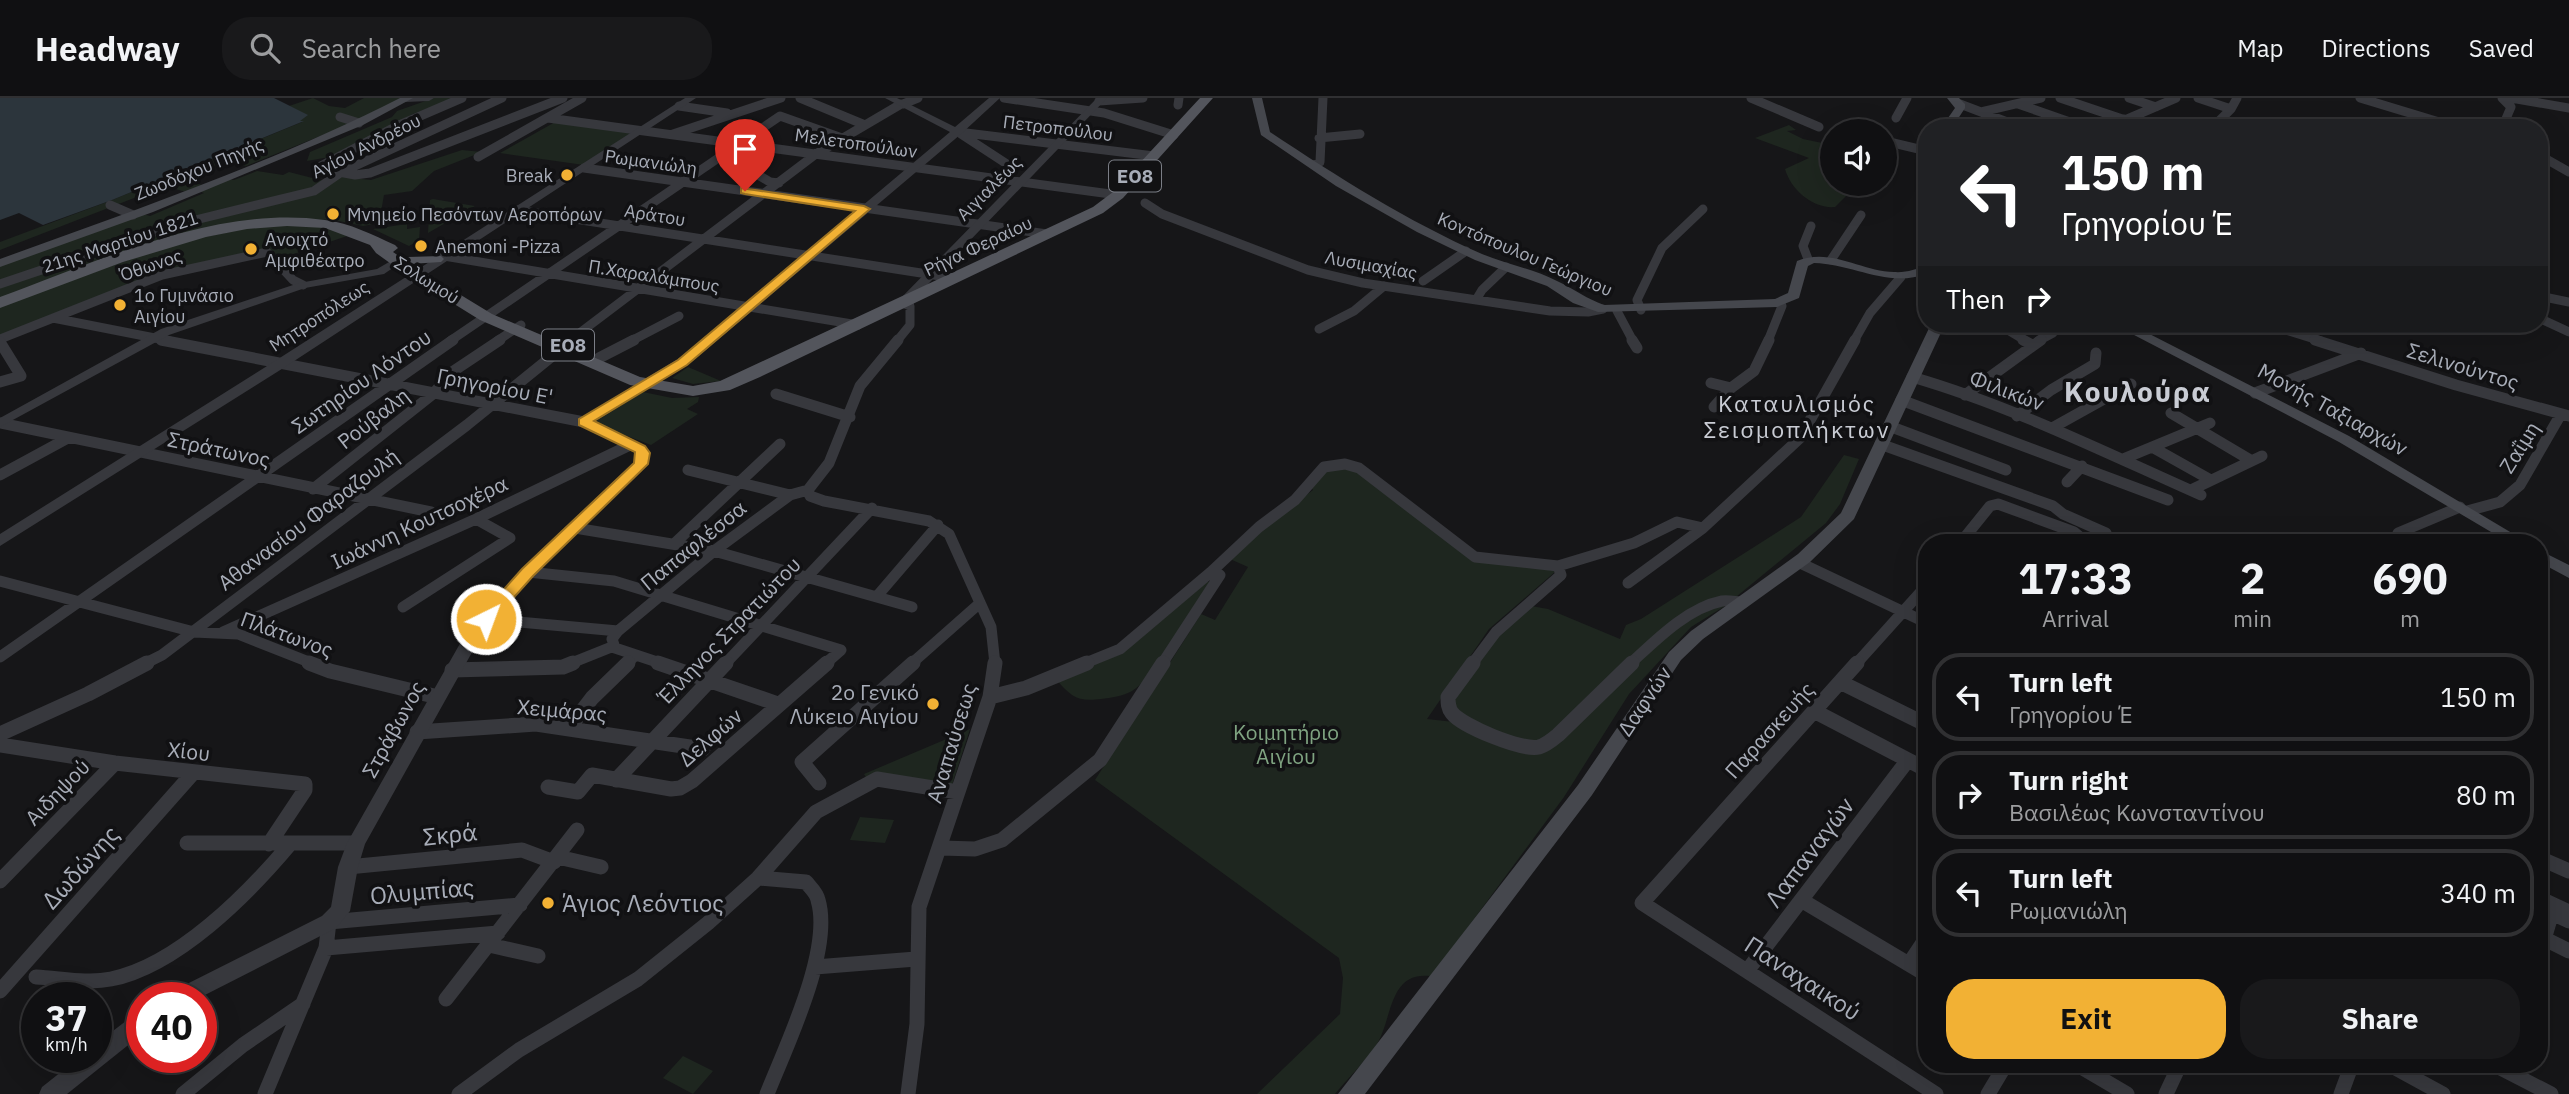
<!DOCTYPE html>
<meta charset="utf-8">
<style>
body{margin:0;font-family:"IBM Plex Sans",sans-serif;background:#19191b;color:#f1f3f6;height:100vh;display:flex;flex-direction:column;font-size:26px;white-space:nowrap}
*{box-sizing:border-box;margin:0}
p{font-size:23px;color:#9c9d9f}
.icon{flex:none;width:38px;height:38px;fill:none;stroke:currentColor;stroke-width:2;stroke-linecap:round;stroke-linejoin:round}
.map{position:relative;flex:1;overflow:hidden}
.panel{position:absolute;left:1918px;top:436px;width:630px;height:539px;display:flex;flex-direction:column;background:#101012;border-radius:28px;box-shadow:0 7px 28px #0002,0 0 0 2px #303032}
.panel>*{flex:none}
.guide{position:absolute;left:1918px;top:21px;width:630px;height:214px;border-radius:28px;box-shadow:0 7px 28px #0002,0 0 0 2px #303032;background:#202124;color:#fff;overflow:hidden}
.tools{position:absolute;left:1820px;top:21px;display:grid;gap:14px}
.tools a{display:grid;place-items:center;width:77px;height:77px;border-radius:50%;background:#101012;box-shadow:0 7px 28px #0002,0 0 0 2px #303032;font-size:35px}
.speed{position:absolute;left:21px;top:884px;display:flex;gap:14px;font-size:35px;font-weight:700;text-align:center}
.speed>*{display:grid;place-content:center;width:91px;height:91px;border-radius:50%;background:#101012;box-shadow:0 7px 28px #0002,0 0 0 2px #303032;line-height:1}
.speed small{font-size:18px;font-weight:400}
.speed .limit{border:10px solid #d22;background:#fff;color:#111}
.pin{position:absolute;display:grid;place-items:center;width:60px;height:60px;color:#fff;margin:-72px -30px;border-radius:50% 50% 50% 0;rotate:-45deg;box-shadow:0 0 7px #0007}
.pin .icon{rotate:45deg}
.me{position:absolute;width:77px;margin:-38px;rotate:42deg;stroke-linejoin:round;filter:drop-shadow(0 0 5px #0008)}
.turn{display:flex;align-items:center;gap:24px;height:147px;padding:0 28px;font-size:32px}
.turn .icon{width:91px;height:91px;stroke-width:2.5}
.turn b{display:block;font-size:49px;line-height:60px}
.then{display:flex;align-items:center;height:66px;padding:0 28px;background:#0003;gap:14px;font-size:26px}
.eta{display:flex;justify-content:space-evenly;align-items:center;height:119px;text-align:center}
.eta b{font-size:42px;font-weight:800;line-height:49px}
.cta{display:flex;gap:14px;margin-top:auto;padding:14px 28px}
.cta a{flex:1;height:80px;border-radius:28px;background:#f2b134;color:#111;font-size:28px;font-weight:800;line-height:80px;text-align:center}
.cta a+a{background:#19191b;color:#f1f3f6}
ul{padding:0;list-style:none}
li{display:flex;align-items:center;gap:21px;height:88px;margin:0 14px 10px;padding:0 14px;border:4px solid #303032;border-radius:28px}
li div{flex:1}
li b{display:block;font-size:26px}
li em{font-style:normal}
header{display:flex;align-items:center;gap:42px;box-sizing:border-box;height:98px;padding:0 35px;background:#101012;border-bottom:2px solid #303032}
header strong{font-size:33px}
nav{display:flex;gap:38px;margin-inline-start:auto;font-size:24px}
.search{width:490px;height:63px;background:#19191b;display:flex;align-items:center;gap:18px;box-sizing:border-box;padding:0 24px;border-radius:28px;color:#9c9d9f;font-size:26px}
.map>svg:first-child{display:block}
.green{fill:#1e261f}
.water{fill:#2c353c}
.lines{fill:none;stroke-linecap:round;stroke-linejoin:round}
.minor-far2{stroke:#37383d;stroke-width:9}
.minor-far1{stroke:#37383d;stroke-width:11}
.minor{stroke:#37383d;stroke-width:15}
.tertiary{fill:#37383d;fill-rule:evenodd}
.secondary{fill:#45474d;fill-rule:evenodd}
.primary{fill:#53555c;fill-rule:evenodd}
.route{fill:#f2b134;stroke:#9d7322;stroke-width:2}
.poi-dot{fill:#f2b134;stroke:#111113;stroke-width:2.5}
.labels{text-anchor:middle;dominant-baseline:central;stroke-width:7;stroke-linejoin:round;paint-order:stroke}
.far-street-label{font-size:18px;fill:#a8adb8;stroke:#111113}
.far-poi-label{font-size:18px;fill:#a8adb8;stroke:#111113;text-anchor:start}
.shield{fill:#111113;stroke:#7b7e86;stroke-width:2}
.shield-label{font-size:19px;font-weight:bold;fill:#a8adb8}
.street-label{font-size:21px;fill:#a8adb8;stroke:#111113}
.poi-label{font-size:21px;fill:#a8adb8;stroke:#111113;text-anchor:end}
.park-label{font-size:21px;fill:#7fa381;stroke:#111113}
.neighbourhood-label{font-size:23px;letter-spacing:2px;fill:#c9ccd4;stroke:#111113}
.near-street-label{font-size:24px;fill:#a8adb8;stroke:#111113}
.near-poi-label{font-size:24px;fill:#a8adb8;stroke:#111113;text-anchor:start}
.district-label{font-size:28px;font-weight:bold;letter-spacing:2px;fill:#c9ccd4;stroke:#111113}
</style>
<header>
<strong>Headway</strong>
<div class="search"><svg class="icon" aria-label="search" viewBox="0 0 24 24"><circle cx="10" cy="10" r="6"/><path d="M15 15l6 6"/></svg>Search here</div>
<nav><a>Map</a><a>Directions</a><a>Saved</a></nav>
</header>
<div class="map">
<svg width="2569" height="996" viewBox="0 0 2569 996">
<rect width="100%" height="100%" fill="#161618"/>
<!-- green -->
<path class="green" d="M313 0 329 8 345 10 364 0H403L365 20 246 68 229 63 183 81 202 87 186 94 165 88 0 152V144L112 102 302 24 299 23 304 18 289 8Z
M434 0H456L413 16 329 59 307 63 310 54 392 19 397 13Z
M557 23 637 33 584 67 500 55Z
M1789 27 1796 32 1787 33 1803 41 1832 47V86H1858L1835 109C1813 111 1791 92 1785 71L1809 60 1755 40Z
M462 52 482 54 434 73 412 93 384 97 379 125 363 128 334 122 302 121 220 130 0 204V166L143 116 150 118 204 95 196 92 226 80 234 82 257 73 283 77 289 74 324 83 334 78 371 82Z
M433 101 475 108 428 135 430 102Z
M308 126 353 136 276 162 267 154 208 164 0 241V208L176 145 249 130Z
M407 126V131L420 129 419 142 409 148 373 131Z
M688 269 721 283 693 286 672 280Z
M643 294 672 300 699 299 698 304 687 311 698 316 651 347 593 325Z
M1844 357 1859 361 1840 406 1826 425 1725 508 1691 529 1629 596 1564 699 1440 867 1430 878C1387 873 1393 924 1375 949 1363 966 1348 980 1335 996H1257L1340 916 1343 880 1339 860 1095 682 1201 516 1215 522 1248 469 1230 461 1261 431 1313 392 1311 389 1328 370 1357 372 1471 461 1556 473 1489 531 1427 621 1454 624 1450 609 1497 536 1531 508 1548 511 1620 541 1626 527 1641 521 1801 419Z
M1197 479 1211 485C1192 513 1160 575 1132 593 1123 598 1111 600 1101 601 1078 604 1071 599 1056 581L1118 548Z
M970 631 952 687 867 681 864 676Z
M860 719 894 722 885 745 850 742Z
M683 958 713 973 693 996 663 980Z"/>
<!-- water -->
<path class="water" d="M0 0H274L308 17 300 23H304L112 102 43 127 19 115 0 122Z"/>
<g class="lines">
<!-- minor-far2 -->
<path class="minor-far2" d="M800 0 865 27
M1004 0 1104 15 1174 37
M1751 0 1819 29
M2060 0 2149 30
M2129 0 2156 9
M2198 0 2231 11
M2360 0 2459 30
M2502 0 2511 9 2502 30
M2511 0 2569 10
M1099 3 1143 0
M903 6 918 0
M1960 6 2023 30
M2018 6 2087 30
M1178 7 1179 0
M679 8 727 15
M1981 14 2041 0
M340 19 359 25
M548 20 1118 97
M1896 20 1907 0
M2125 22 2176 0
M2103 30 2124 21
M2212 30 2231 11 2237 0
M958 34 1154 58
M673 36 781 0
M961 36 1013 70 1001 81
M1319 40 1360 36
M1885 43 1927 53
M724 57 770 84 779 85
M2539 57 2569 74
M478 59 582 0
M1314 67 1320 64 1323 0
M317 70 355 77 370 75 563 0
M317 70 397 28 462 0
M584 70 1047 136
M1145 105 1162 116 1308 172 1363 185 1550 213 1588 214 1603 211
M110 107 133 117
M517 112 953 180
M444 158 858 227
M1808 161 1803 148 1811 128
M1831 162 1861 117
M1423 183 1466 153
M0 186 175 127 314 93 340 75 502 0
M2539 198 2569 204
M1476 202 1482 192 1506 169
M1641 212 1637 202 1662 150 1703 111
M1617 213 1633 243
M53 220 170 243
M2539 220 2569 234
M2267 226 2321 243
M2001 228 2026 243
M1319 231 1354 213 1384 188
M0 241 162 177 267 154 293 182 303 187
M450 243 780 18 842 40
M497 243 521 227
M569 243 816 56 901 6
M631 243 679 218
M897 243 910 227V208L903 205
M1768 243 1782 208 1780 204
M1854 243 1870 215 1901 179
M2038 243 2053 235"/>
<!-- minor-far1 -->
<path class="minor-far1" d="M161 242 584 324
M1632 242 1637 250
M2023 242 2032 247
M2315 242 2456 287 2569 318
M0 244 21 278 0 284
M599 260 634 242
M1912 279C2012 308 2106 355 2201 397
M1711 285 1731 290
M2255 295 2361 255
M776 296 850 319
M1965 297 2041 242
M1901 302 2168 402
M1714 309 1731 290 1754 273 1769 242
M2171 315 2252 363
M2017 318 2051 292 2095 266 2096 255
M0 325 431 414
M1889 328 2006 372
M2052 330 2131 286
M1880 346 2053 408 2063 416 2106 435
M2152 349 2209 381
M2123 361 2210 325
M688 372 790 397
M0 377 68 340
M2067 384 2082 368
M313 391 433 296 452 274 500 242
M808 392 810 398 824 403 929 423 949 436 991 529 995 566
M808 392 829 365 860 288 898 242
M2191 392 2262 358
M2467 413 2500 404 2520 387 2561 316
M575 430 714 453 912 509
M2398 435 2460 409
M1961 444 1990 408 1998 406 2074 434 2086 444
M675 445 780 346
M1798 464 1927 525
M528 474 614 483 841 552
M0 483 194 534 238 536 314 566
M1628 485 1703 430
M878 497 938 427
M403 509 510 440 476 421
M486 521 618 533
M223 534 476 421 630 347
M0 559 453 242
M144 566 162 557 467 327 572 242
M569 566 614 548
M626 566 636 557
M663 566 615 550 612 541 618 533 714 453 790 397 808 392
M725 566 872 410
M825 566 841 552
M911 566 980 505
M1083 566 1120 551 1211 474
M1162 566 1220 477 1211 474 1259 429 1295 402 1324 369 1345 366 1359 370 1475 459 1558 468 1634 445 1677 424 1703 430 1800 340 1855 242
M1472 566 1496 534 1561 477 1558 468
M1630 566C1655 543 1687 510 1722 503 1729 502 1737 504 1744 504
M1856 566 1927 487"/>
<!-- minor -->
<path class="minor" d="M309 565 330 573 438 599
M658 565 778 606
M1473 565 1448 599C1448 605 1448 610 1452 615 1462 628 1522 653 1539 649 1546 647 1552 642 1558 637L1632 565
M1857 565 1642 805 1936 996
M452 572 563 569 573 565
M1840 584 1927 627
M990 599 1026 590 1087 565
M1814 613 1927 672
M569 630 592 600 628 565
M417 634 536 626 703 651
M0 636 88 596 147 565
M0 647 115 665 305 686V692L269 746
M616 682 726 565
M819 685 802 664 913 565
M548 689 578 694 592 677 671 691 680 690 692 683 827 565
M187 745H356
M941 750 975 751 1002 742 1100 662 1163 565
M558 759 601 769
M2539 760 2569 773
M348 769 522 752 554 764
M0 783 115 665
M2539 800 2569 814
M1801 802 1927 877
M2539 809 2569 823
M2545 841 2569 853
M489 847 538 858
M326 850 498 835
M2539 859 2554 807
M1909 866 1927 839
M815 869 916 861
M1747 873 1908 662
M36 879C60 880 87 886 111 881 177 868 248 796 290 746
M0 893 194 674
M446 901 577 732
M2076 966 2127 996
M2388 966 2443 996
M2493 966 2551 996
M183 996 243 947 303 906
M265 996 326 850 329 824 520 807
M459 996 519 952 638 881 708 825 758 780
M767 996C786 948 833 852 818 802 817 795 810 789 806 784L758 780 816 714 877 681 958 694
M908 996 917 926 919 809 990 599 995 565
M1988 996 2006 966
M2166 996 2180 966
M2341 996 2352 966"/>
<!-- tertiary -->
<path class="tertiary" d="M401 0H434L429 3 405 4Z
M685 0H696L285 269 0 448V436L275 263Z
M885 0H897L955 29 989 0H1000L961 36 694 262 594 324 645 348 650 355 648 366 533 478 492 525 475 549 365 746 358 769 350 813 336 830 199 900H168L171 894 322 818 331 809 338 769 347 745 462 542C511 475 574 421 634 365L635 354 579 327 577 324 579 321 686 256 950 34Z
M1097 0H1107L907 208H899V202Z
M396 160 400 161V165L384 176 305 190 169 237 0 329V320L161 231 299 185 377 171Z
M142 914V936L67 996H39L42 989 80 959H96V946L135 916Z"/>
<!-- secondary -->
<path class="secondary" d="M400 0H413L363 27 153 114 0 169V161C135 112 272 65 400 0Z
M1252 0H1262L1270 34C1338 79 1407 123 1482 156 1506 166 1534 171 1557 183 1574 191 1587 201 1604 207L1775 201 1788 195 1797 163C1830 149 1861 173 1894 174 1906 175 1916 171 1927 168V176C1886 190 1854 166 1814 165L1808 168 1799 200 1777 209 1598 214 1573 205 1547 188 1475 162 1417 134 1336 88 1261 37Z
M1947 0H1959L1965 6V10L1952 30H1941L1955 10Z
M1927 53V69L1921 66V56Z
M1931 226H1945L1854 421 1810 464 1703 541 1681 562 1592 697 1365 996H1338L1578 687 1669 554 1691 533 1798 456 1841 415Z
M2113 226H2130L2349 338 2527 444H2508L2339 344Z
M2539 452 2569 467V480L2539 464Z"/>
<!-- primary -->
<path class="primary" d="M1200 0H1213L1123 100 1103 115 760 279 730 292 693 298 630 287 480 222 401 173 376 155 370 147 325 130 287 128 247 131 206 139 123 164 0 210V199C99 163 217 107 325 122 350 125 373 137 395 147L398 150 393 154 406 163 408 159 441 158 444 161 441 164 410 166 492 216 640 279 693 288 720 283 1093 109 1113 94Z"/>
</g>
<!-- route -->
<path class="route" d="M741 90 864 108 870 111 687 267 594 323 645 348 650 355 648 366 533 478 492 524H481L478 521 481 517 522 471 634 365 635 354 579 327V321L678 262 855 113 745 96 741 95Z"/>
<!-- markers -->
<g class="poi-dot">
<circle cx="567" cy="77" r="7"/>
<circle cx="333" cy="116" r="7"/>
<circle cx="421" cy="148" r="7"/>
<circle cx="251" cy="151" r="7"/>
<circle cx="120" cy="207" r="7"/>
<circle cx="933" cy="606" r="7"/>
<circle cx="548" cy="805" r="7"/>
</g>
<g class="labels">
<!-- far-street labels -->
<g class="far-street-label">
<text transform="translate(1058 30) rotate(7)">Πετροπούλου</text>
<text transform="translate(856 45) rotate(8)">Μελετοπούλων</text>
<text transform="translate(366 48) rotate(-27)">Αγίου Ανδρέου</text>
<text transform="translate(651 64) rotate(8)">Ρωμανιώλη</text>
<text transform="translate(199 71) rotate(-22)">Ζωοδόχου Πηγής</text>
<text transform="translate(989 90) rotate(-45)">Αιγιαλέως</text>
<text transform="translate(655 117) rotate(9)">Αράτου</text>
<text transform="translate(120 144) rotate(-18)">21ης Μαρτίου 1821</text>
<text transform="translate(978 148) rotate(-25)">Ρήγα Φεραίου</text>
<text transform="translate(1525 156) rotate(23)">Κοντόπουλου Γεώργιου</text>
<text transform="translate(151 167) rotate(-19)">Όθωνος</text>
<text transform="translate(1371 167) rotate(10)">Λυσιμαχίας</text>
<text transform="translate(654 178) rotate(9)">Π.Χαραλάμπους</text>
<text transform="translate(427 182) rotate(32)">Σολωμού</text>
<text transform="translate(319 218) rotate(-33)">Μητροπόλεως</text>
</g>
<!-- far-poi labels -->
<g class="far-poi-label">
<text x="553" y="77" text-anchor="end">Break</text>
<text x="347" y="116">Μνημείο Πεσόντων Αεροπόρων</text>
<text x="265" y="141">Aνοιχτό<tspan x="265" dy="21">Aμφιθέατρο</tspan></text>
<text x="435" y="148">Anemoni -Pizza</text>
<text x="134" y="197">1ο Γυμνάσιο<tspan x="134" dy="21">Αιγίου</tspan></text>
</g>
<!-- shield labels -->
<g class="shield">
<rect x="1109" y="62.5" width="52" height="31" rx="5"/>
<rect x="542" y="231.5" width="52" height="31" rx="5"/>
</g>
<g class="shield-label">
<text x="1135" y="78">ΕΟ8</text>
<text x="568" y="247">ΕΟ8</text>
</g>
<!-- street labels -->
<g class="street-label">
<text transform="translate(2463 268) rotate(17)">Σελινούντος</text>
<text transform="translate(361 283) rotate(-35)">Σωτηρίου Λόντου</text>
<text transform="translate(495 288) rotate(11)">Γρηγορίου Ε'</text>
<text transform="translate(2007 292) rotate(21)">Φιλικών</text>
<text transform="translate(2333 311) rotate(29)">Μονής Ταξιαρχών</text>
<text transform="translate(373 320) rotate(-38)">Ρούβαλη</text>
<text transform="translate(2519 349) rotate(-58)">Ζαΐμη</text>
<text transform="translate(219 351) rotate(12)">Στράτωνος</text>
<text transform="translate(308 421) rotate(-37)">Αθανασίου Φαραζουλή</text>
<text transform="translate(419 424) rotate(-25)">Ιωάννη Κουτσοχέρα</text>
<text transform="translate(693 447) rotate(-39)">Παπαφλέσσα</text>
<text transform="translate(729 532) rotate(-46)">Έλληνος Στρατιώτου</text>
<text transform="translate(287 536) rotate(20)">Πλάτωνος</text>
<text transform="translate(1644 603) rotate(-56)">Δαφνών</text>
<text transform="translate(562 612) rotate(5)">Χειμάρας</text>
<text transform="translate(393 631) rotate(-61)">Στράβωνος</text>
<text transform="translate(1769 632) rotate(-48)">Παρασκευής</text>
<text transform="translate(710 639) rotate(-41)">Δελφών</text>
<text transform="translate(951 645) rotate(-73)">Αναπαύσεως</text>
<text transform="translate(189 653) rotate(6)">Χίου</text>
<text transform="translate(57 694) rotate(-46)">Αιδηψού</text>
</g>
<!-- poi labels -->
<g class="poi-label">
<text x="919" y="594">2ο Γενικό<tspan x="919" dy="24">Λύκειο Αιγίου</tspan></text>
</g>
<!-- park labels -->
<g class="park-label">
<text x="1286" y="634">Κοιμητήριο<tspan x="1286" dy="24">Αιγίου</tspan></text>
</g>
<!-- neighbourhood labels -->
<g class="neighbourhood-label">
<text x="1797" y="305">Καταυλισμός<tspan x="1797" dy="26">Σεισμοπλήκτων</tspan></text>
</g>
<!-- near-street labels -->
<g class="near-street-label">
<text transform="translate(450 736) rotate(-6)">Σκρά</text>
<text transform="translate(1809 754) rotate(-53)">Λαπαναγών</text>
<text transform="translate(80 769) rotate(-48)">Δωδώνης</text>
<text transform="translate(422 793) rotate(-5)">Ολυμπίας</text>
<text transform="translate(1803 880) rotate(33)">Παναχαικού</text>
</g>
<!-- near-poi labels -->
<g class="near-poi-label">
<text x="562" y="805">Άγιος Λεόντιος</text>
</g>
<!-- district labels -->
<g class="district-label">
<text x="2138" y="293">Κουλούρα</text>
</g>
</g>
</svg>
<div class="tools">
<a><svg class="icon" aria-label="sound" viewBox="0 0 24 24"><path d="M4 9h4l5-4v14l-5-4H4zM17 9q2 3 0 6"/></svg></a>
</div>
<div class="speed"><div>37<small>km/h</small></div><div class="limit">40</div></div>
<div class="pin" style="left:745px;top:93px;background:#d93025"><svg class="icon" aria-label="arrive" viewBox="0 0 24 24"><path d="M6 21V4h12l-3 4 3 4H6"/></svg></div>
<svg class="me" style="left:486px;top:521px" viewBox="-20 -20 40 40"><circle r="17" fill="#f2b134" stroke="#fff" stroke-width="3"/><path d="M0-11L8 9 0 5-8 9z" fill="#fff"/></svg>
<div class="guide">
<div class="turn"><svg class="icon" aria-label="left" viewBox="0 0 24 24"><path d="M17 20v-9H6M10 6l-5 5 5 5"/></svg><div><b>150 m</b>Γρηγορίου Έ</div></div>
<div class="then">Then<svg class="icon" aria-label="right" viewBox="0 0 24 24"><path d="M7 20v-9h11M14 6l5 5-5 5"/></svg></div>
</div>
<section class="panel">
<div class="eta">
<div><b>17:33</b><p>Arrival</p></div>
<div><b>2</b><p>min</p></div>
<div><b>690</b><p>m</p></div>
</div>
<ul>
<li><svg class="icon" aria-label="left" viewBox="0 0 24 24"><path d="M17 20v-9H6M10 6l-5 5 5 5"/></svg><div><b>Turn left</b><p>Γρηγορίου Έ</p></div><em>150 m</em></li>
<li><svg class="icon" aria-label="right" viewBox="0 0 24 24"><path d="M7 20v-9h11M14 6l5 5-5 5"/></svg><div><b>Turn right</b><p>Βασιλέως Κωνσταντίνου</p></div><em>80 m</em></li>
<li><svg class="icon" aria-label="left" viewBox="0 0 24 24"><path d="M17 20v-9H6M10 6l-5 5 5 5"/></svg><div><b>Turn left</b><p>Ρωμανιώλη</p></div><em>340 m</em></li>
</ul>
<div class="cta"><a>Exit</a><a>Share</a></div>
</section>
</div>
